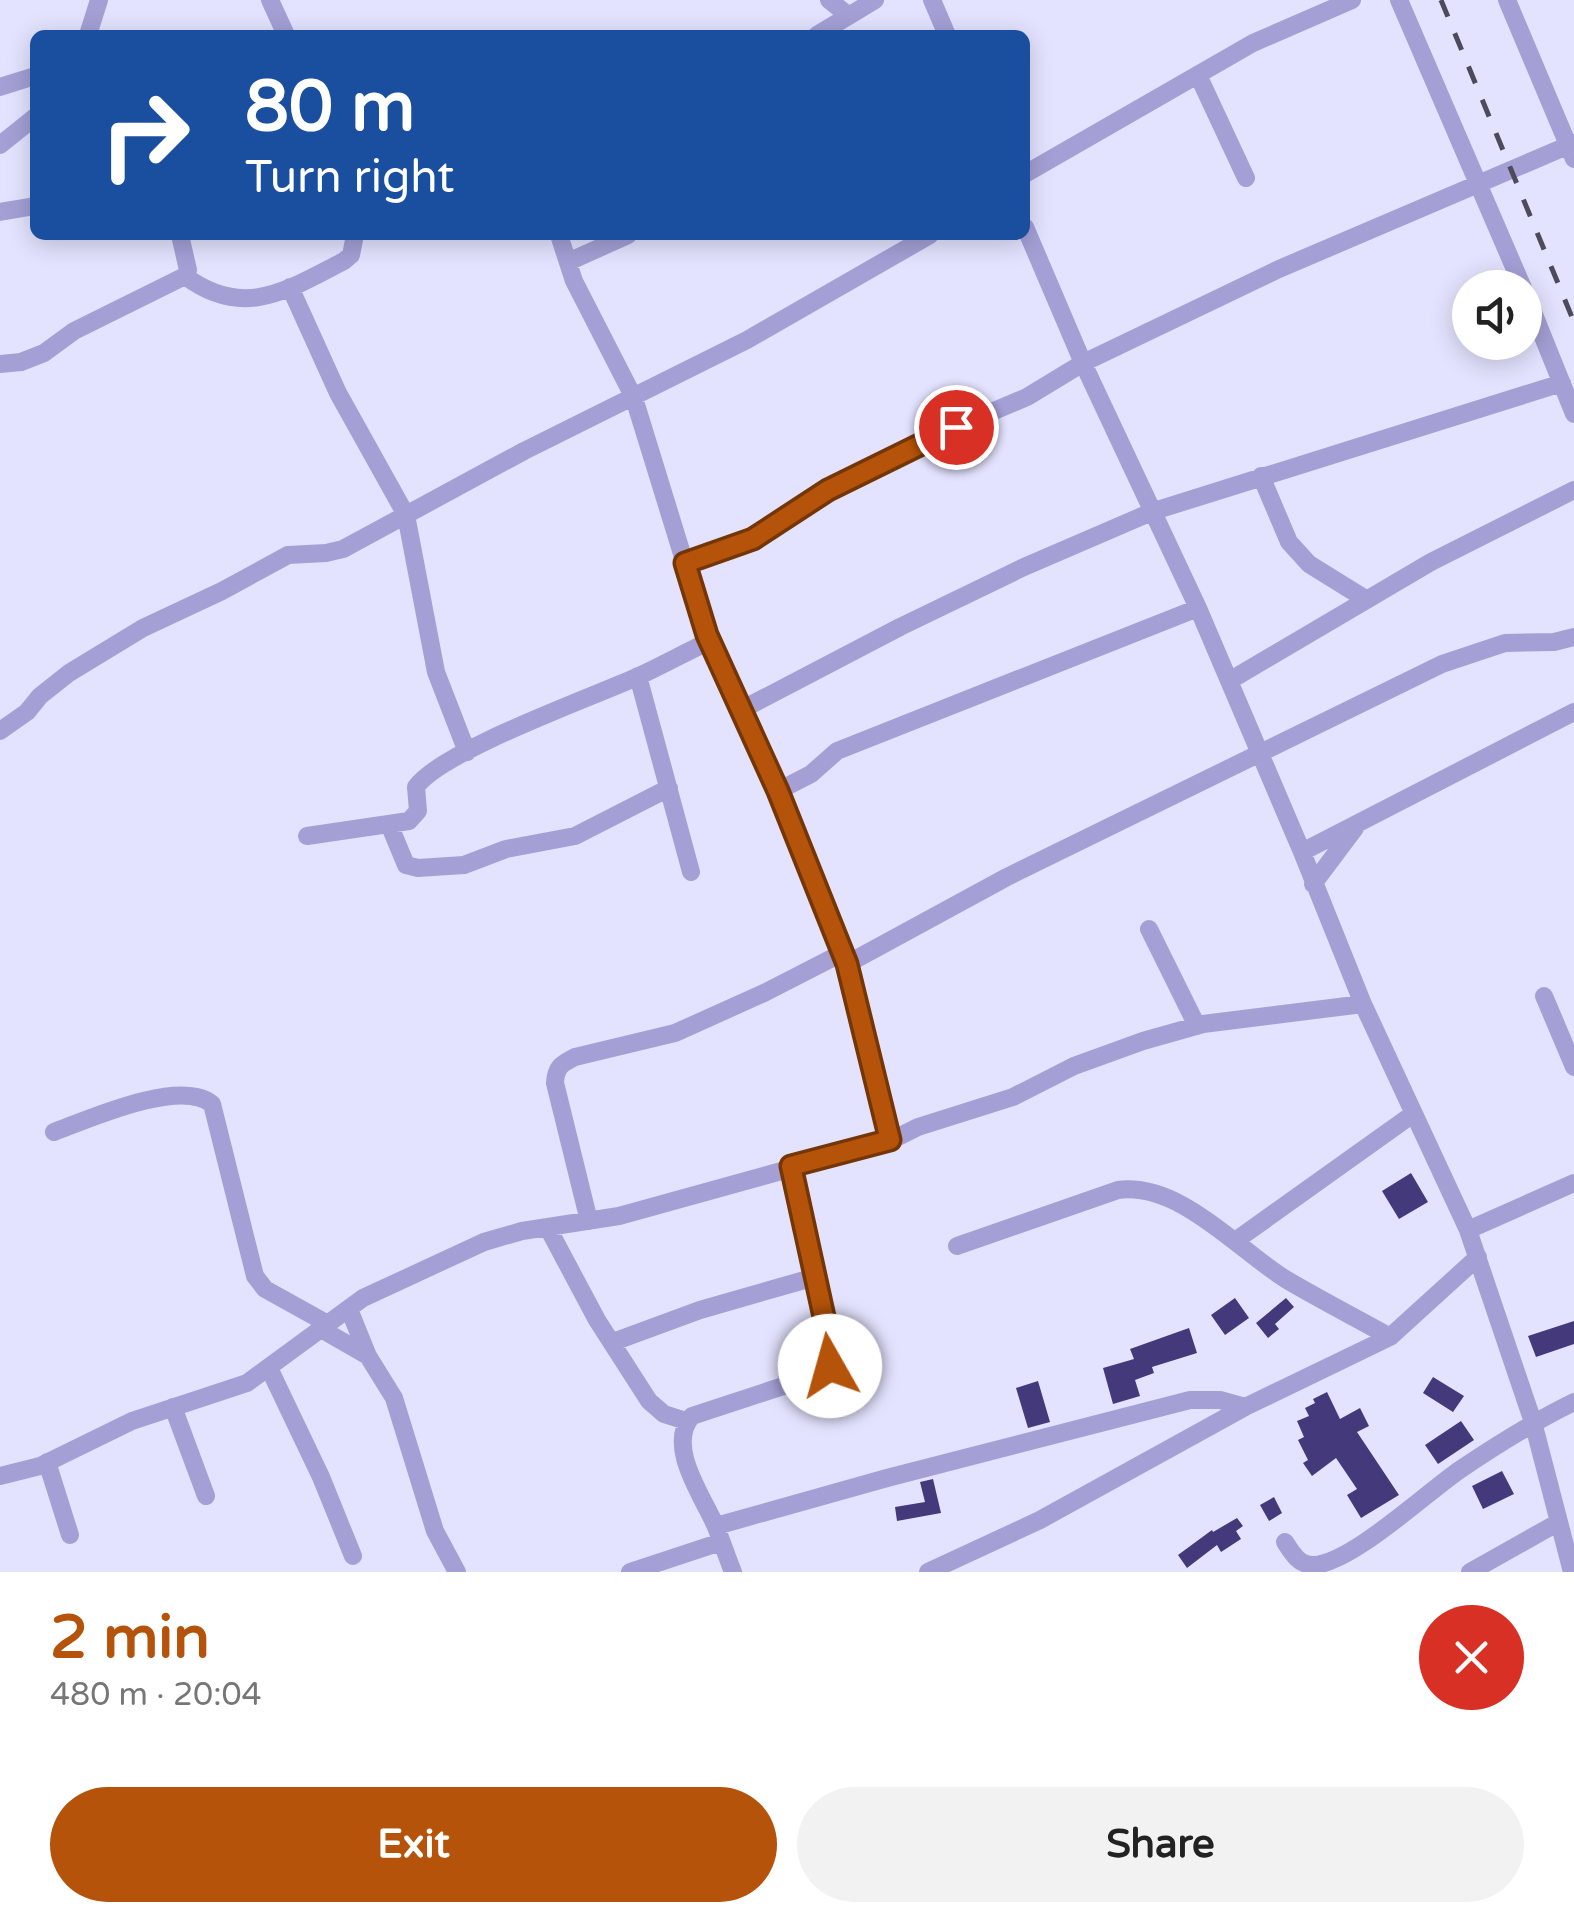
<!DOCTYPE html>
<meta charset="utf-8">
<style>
body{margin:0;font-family:"Varela Round",sans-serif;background:#f2f2f2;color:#222;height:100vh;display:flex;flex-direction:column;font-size:38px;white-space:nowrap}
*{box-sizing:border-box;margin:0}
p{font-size:32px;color:#767676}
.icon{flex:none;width:55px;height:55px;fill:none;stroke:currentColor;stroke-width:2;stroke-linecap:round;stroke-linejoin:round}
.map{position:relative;height:1572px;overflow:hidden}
.sheet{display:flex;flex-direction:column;background:#fff;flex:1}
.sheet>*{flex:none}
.guide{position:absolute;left:30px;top:30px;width:1000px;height:210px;border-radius:15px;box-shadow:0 5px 25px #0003;background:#1a4fa0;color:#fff;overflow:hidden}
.fabs{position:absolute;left:1452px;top:270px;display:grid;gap:20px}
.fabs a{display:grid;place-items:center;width:90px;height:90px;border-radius:50%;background:#fff;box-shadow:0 5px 25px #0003;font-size:50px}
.pin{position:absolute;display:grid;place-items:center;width:85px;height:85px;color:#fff;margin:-42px;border:5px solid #fff;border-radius:50%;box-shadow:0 2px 10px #0007}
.me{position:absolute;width:110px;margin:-55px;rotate:353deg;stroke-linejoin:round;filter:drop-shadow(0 0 8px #0008)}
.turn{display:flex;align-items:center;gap:35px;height:210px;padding:0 50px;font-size:45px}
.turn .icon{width:130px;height:130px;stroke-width:2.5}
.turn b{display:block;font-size:70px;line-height:85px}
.round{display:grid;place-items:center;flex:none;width:105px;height:105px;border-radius:52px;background:#f2f2f2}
.head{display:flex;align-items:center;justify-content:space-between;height:170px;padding:0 50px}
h1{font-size:60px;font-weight:700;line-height:75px;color:#b45309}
.action{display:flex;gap:20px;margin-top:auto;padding:20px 50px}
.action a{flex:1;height:115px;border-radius:60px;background:#b45309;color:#fff;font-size:40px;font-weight:700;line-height:115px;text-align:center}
.action a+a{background:#f2f2f2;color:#222}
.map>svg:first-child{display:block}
.building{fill:#44397b}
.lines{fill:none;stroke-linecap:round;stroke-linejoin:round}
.minor{stroke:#a4a0d5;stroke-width:18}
.rail{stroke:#4b4b59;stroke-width:5;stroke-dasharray:18 18;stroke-linecap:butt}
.route-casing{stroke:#753606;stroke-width:25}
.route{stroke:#b45309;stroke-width:18}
</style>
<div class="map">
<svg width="1574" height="1572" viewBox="0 0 1574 1572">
<rect width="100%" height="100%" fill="#e4e3ff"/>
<!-- building -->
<path class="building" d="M1411 1173 1428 1202 1399 1219 1382 1191Z
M1235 1298 1249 1318 1225 1335 1211 1315Z
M1286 1298 1294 1307 1275 1324 1279 1329 1268 1338 1256 1323Z
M1574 1321V1344L1536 1357 1528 1336Z
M1189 1328 1197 1353 1152 1367 1154 1373 1135 1380 1140 1396 1113 1404 1103 1368 1134 1359 1130 1349Z
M1433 1377 1464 1396 1453 1412 1423 1393Z
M1038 1381 1050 1422 1028 1428 1016 1388Z
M1327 1392 1340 1419 1360 1408 1369 1426 1357 1432 1399 1495 1361 1518 1347 1495 1357 1489 1336 1458 1312 1476 1303 1463 1308 1460 1298 1440 1304 1437 1297 1421 1309 1416 1305 1408 1315 1403 1313 1399Z
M1461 1421 1474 1440 1438 1464 1425 1445Z
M1502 1471 1514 1494 1483 1509 1472 1486Z
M933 1479 941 1513 897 1521 895 1507 925 1502 920 1482Z
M1274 1497 1282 1513 1269 1521 1260 1505Z
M1237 1518 1243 1526 1236 1531 1241 1539 1221 1552 1217 1545 1187 1568 1178 1555 1212 1530 1213 1532Z"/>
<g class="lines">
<!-- minor -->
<path class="minor" d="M270 0 286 35
M829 0 849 16
M932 0 947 35
M1399 0 1523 288
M1507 0 1574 159
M88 35 99 0
M817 35 875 0
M1198 75 1246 178
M0 87 35 76
M0 145 35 117
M1025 174 1253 43 1352 0
M0 212 35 206
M1025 227 1083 363 1198 608 1302 852 1363 1004 1468 1230 1533 1422 1572 1572
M180 235 188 270 185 276
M559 235 574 281 634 398 707 635 778 791 847 964 890 1141
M568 262 628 235
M185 276C244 320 287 290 344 261L351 255 355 235
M290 287 338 393 406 515 436 672 467 752
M1525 292 1574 414
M0 364 21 362 44 353 74 331 185 276
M1261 476 1289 542 1309 564 1367 600
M685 563 753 539 828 490 921 442 1027 397 1083 363 1279 269 1574 143
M638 676 691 872
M1229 681 1431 562 1574 490
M741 710 900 627 1024 567 1154 511 1562 383
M0 731 27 712 40 696 69 673 143 628 222 591 288 555 326 553 343 549 524 451 747 340 930 235
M778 791 811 774 837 751 1198 608
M389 824 406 865 418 868 464 865 506 849 575 836 669 788
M307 836 409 821 418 811 416 787C441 751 593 697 639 676 663 665 686 652 710 641
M1302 852 1574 712
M1313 884 1355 828
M1149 929 1197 1026
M847 964 1007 877 1442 664 1505 643 1554 642 1574 637
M1544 996 1574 1067
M54 1132C89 1119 180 1078 212 1104L255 1276 265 1289 328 1324
M589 1221 555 1083C556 1067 561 1064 575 1057L675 1033 764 993 842 953
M548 1228 597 1320 649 1401 664 1414 686 1421
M1468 1230 1574 1183
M1235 1241 1413 1114
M957 1246 1118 1190C1180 1182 1238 1250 1287 1280 1321 1300 1356 1318 1390 1337
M349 1309 368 1356 394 1398 435 1531 457 1572
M321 1329 368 1356
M613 1342 700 1310 815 1277
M269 1368 321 1477 353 1556
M173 1407 206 1496
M47 1462 70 1535
M0 1476 40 1466 132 1421 247 1383 363 1298 484 1242 522 1231 619 1216 890 1141 918 1127 1013 1097 1074 1066 1143 1041 1203 1024 1363 1004
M716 1526 887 1478 1190 1400H1220L1245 1407
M1285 1542C1292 1553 1299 1565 1313 1565 1351 1564 1427 1492 1461 1469 1498 1444 1535 1421 1574 1402
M630 1572 721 1542
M733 1572C727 1557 722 1542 716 1527 704 1498 665 1446 692 1416L820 1374 830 1366 833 1358 791 1166
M928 1572 1040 1520 1245 1407 1390 1337 1478 1257
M1470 1572 1559 1522"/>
<!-- rail -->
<path class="rail" d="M1441 0 1574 322"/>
</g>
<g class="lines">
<defs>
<path id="route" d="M830 1366 833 1358 791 1166 890 1140 847 964 778 791 707 635 685 563 753 539 828 490 956 427"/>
</defs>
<!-- route casing -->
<use href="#route" class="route-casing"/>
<!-- route -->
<use href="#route" class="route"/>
</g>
</svg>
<div class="fabs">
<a><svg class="icon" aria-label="sound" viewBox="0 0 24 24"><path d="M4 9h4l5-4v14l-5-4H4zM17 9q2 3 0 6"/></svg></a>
</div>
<div class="pin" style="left:956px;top:427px;background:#d93025"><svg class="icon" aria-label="arrive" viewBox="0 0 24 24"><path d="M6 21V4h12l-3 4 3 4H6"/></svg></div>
<svg class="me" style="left:830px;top:1366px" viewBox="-20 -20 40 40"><circle r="19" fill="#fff"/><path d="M0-13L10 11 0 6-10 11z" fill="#b45309"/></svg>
<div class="guide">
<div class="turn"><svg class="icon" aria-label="right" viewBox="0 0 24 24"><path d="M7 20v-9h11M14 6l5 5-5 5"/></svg><div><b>80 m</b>Turn right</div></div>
</div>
</div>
<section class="sheet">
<div class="head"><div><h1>2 min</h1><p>480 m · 20:04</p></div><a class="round" style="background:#d93025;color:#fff"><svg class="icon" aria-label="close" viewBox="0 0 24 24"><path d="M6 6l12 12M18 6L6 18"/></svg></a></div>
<div class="action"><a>Exit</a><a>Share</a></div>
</section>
